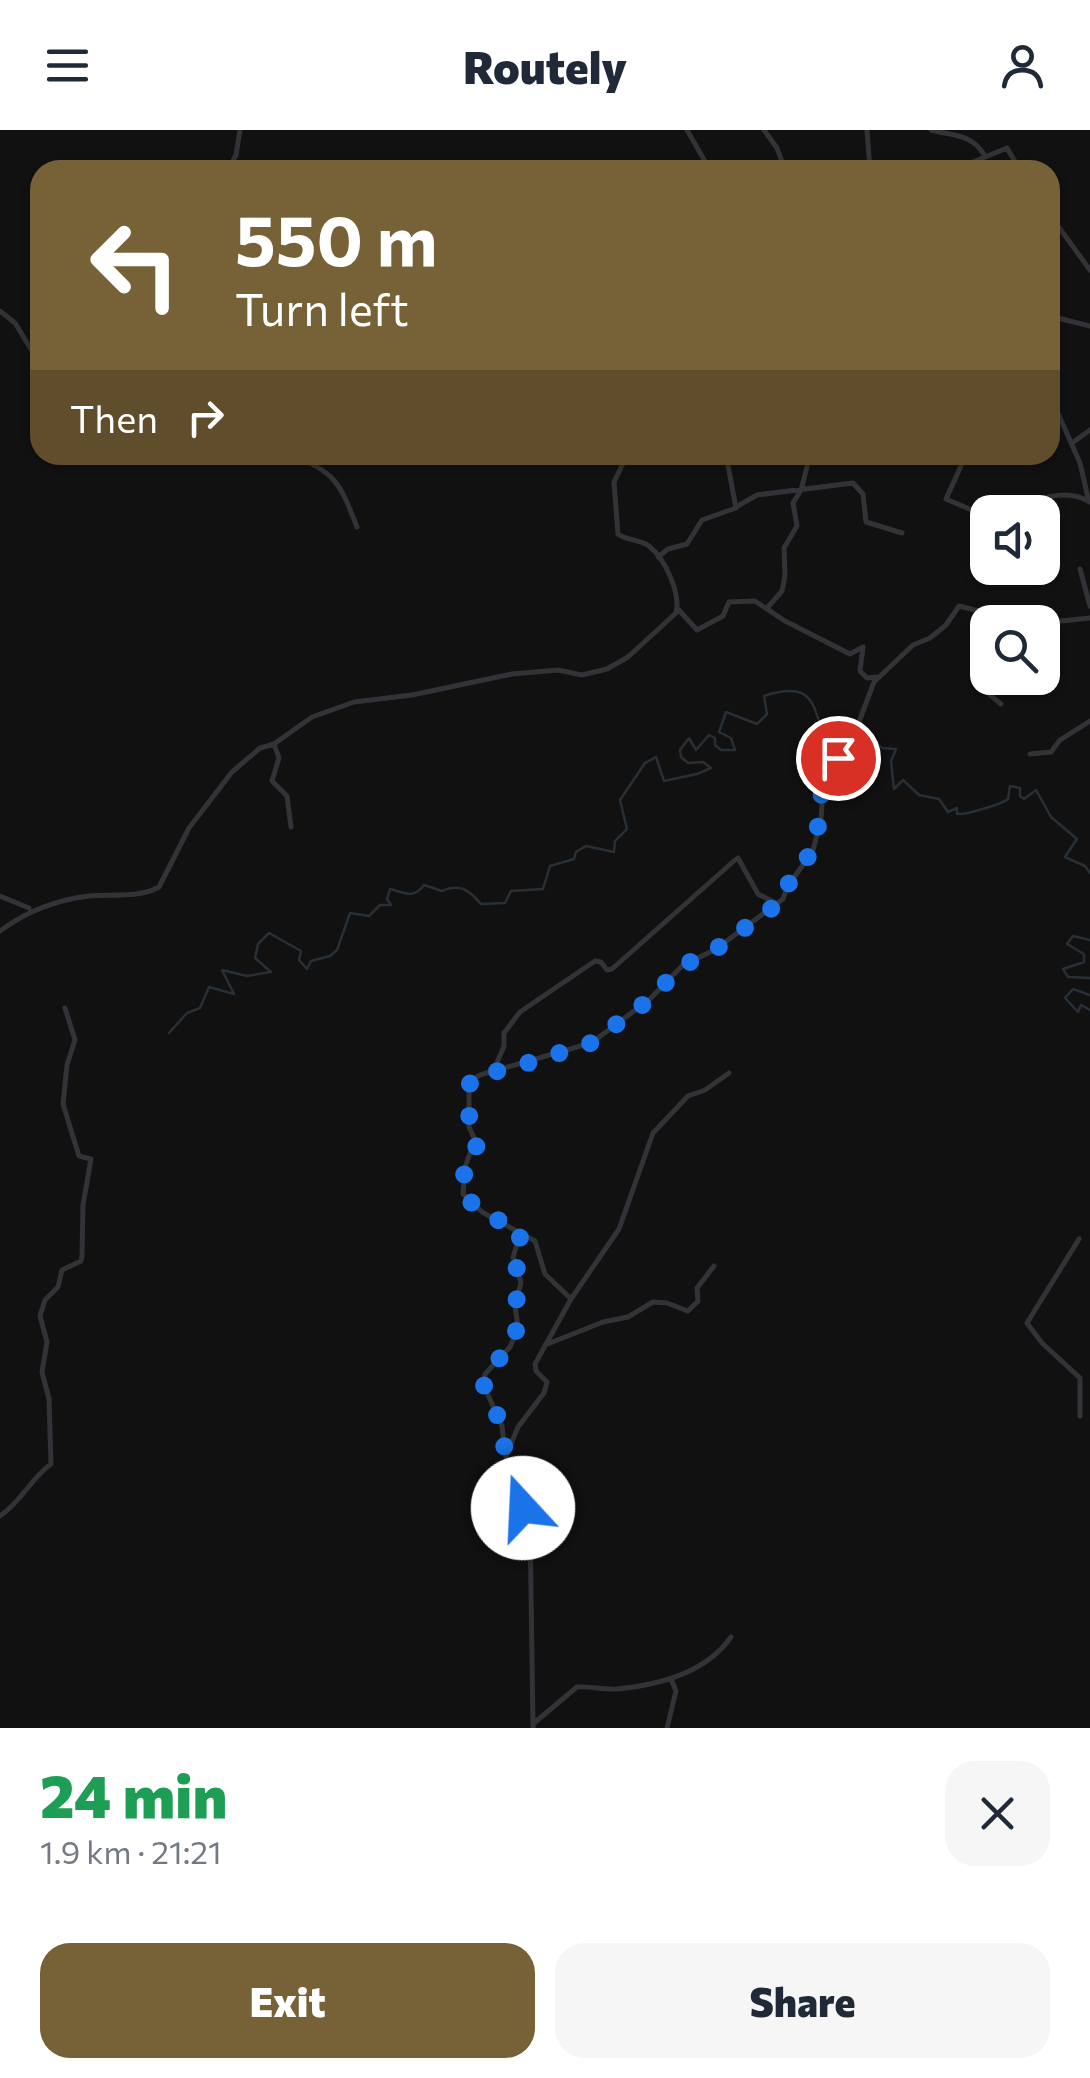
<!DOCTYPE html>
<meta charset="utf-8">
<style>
body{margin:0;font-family:Commissioner,sans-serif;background:#f6f6f7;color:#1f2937;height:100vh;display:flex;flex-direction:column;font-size:38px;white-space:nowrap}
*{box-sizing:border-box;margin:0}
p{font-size:32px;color:#747a83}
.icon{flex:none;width:55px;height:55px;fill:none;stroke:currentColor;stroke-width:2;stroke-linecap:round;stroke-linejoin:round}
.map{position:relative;height:1598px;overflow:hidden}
.panel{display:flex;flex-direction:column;background:#fff;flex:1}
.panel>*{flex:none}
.banner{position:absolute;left:30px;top:30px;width:1030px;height:305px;border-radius:30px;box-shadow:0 2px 8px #0004;background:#776137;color:#fff;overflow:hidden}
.buttons{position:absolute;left:970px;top:365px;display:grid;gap:20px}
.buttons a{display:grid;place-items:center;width:90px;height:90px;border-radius:20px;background:#fff;box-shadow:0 2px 8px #0004;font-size:50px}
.pin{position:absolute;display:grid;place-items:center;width:85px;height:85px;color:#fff;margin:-42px;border:5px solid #fff;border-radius:50%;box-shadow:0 2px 10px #0007}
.me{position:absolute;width:110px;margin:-55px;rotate:340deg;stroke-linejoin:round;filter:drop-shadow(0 0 8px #0008)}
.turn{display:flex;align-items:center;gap:35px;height:210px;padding:0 40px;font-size:45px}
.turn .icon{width:130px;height:130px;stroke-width:2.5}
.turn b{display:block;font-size:70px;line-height:85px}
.then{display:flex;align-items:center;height:95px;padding:0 40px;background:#0003;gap:20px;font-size:38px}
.round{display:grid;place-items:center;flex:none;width:105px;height:105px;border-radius:30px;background:#f6f6f7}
.head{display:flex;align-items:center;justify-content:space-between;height:170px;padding:0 40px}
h1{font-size:60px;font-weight:800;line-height:75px;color:#1e9e55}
.action{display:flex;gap:20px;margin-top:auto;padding:20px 40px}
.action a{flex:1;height:115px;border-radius:30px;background:#776137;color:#fff;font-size:40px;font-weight:800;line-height:115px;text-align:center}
.action a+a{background:#f6f6f7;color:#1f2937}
header{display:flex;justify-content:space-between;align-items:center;height:130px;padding:0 40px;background:#fff;font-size:45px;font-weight:800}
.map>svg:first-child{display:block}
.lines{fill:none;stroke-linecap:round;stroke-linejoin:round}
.stream{stroke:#282f35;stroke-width:2.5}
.minor{stroke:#323337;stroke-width:5}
.route{stroke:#1a73e8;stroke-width:18;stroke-dasharray:0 32.4}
</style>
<header><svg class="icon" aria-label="menu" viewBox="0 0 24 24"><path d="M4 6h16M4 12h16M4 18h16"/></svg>Routely<svg class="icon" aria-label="person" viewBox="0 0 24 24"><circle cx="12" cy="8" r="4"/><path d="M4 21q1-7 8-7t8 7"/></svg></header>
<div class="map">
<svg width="1090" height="1598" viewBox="0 0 1090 1598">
<rect width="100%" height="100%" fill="#111112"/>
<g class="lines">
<!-- stream -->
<path class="stream" d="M845 623 864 611 871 610 882 618 896 619 891 631 894 659 903 650 919 665 939 669 948 682 957 678V684C966 685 1002 674 1008 669L1010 656 1020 658V666L1024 669 1036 660 1051 687 1077 709 1065 727 1085 736 1090 743
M1090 810 1073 806 1067 814 1084 824V832L1063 839 1068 847 1090 848
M1090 865 1073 859 1065 868 1078 882 1081 875 1090 880
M169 903 187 883 200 878 209 857 234 864 222 840 247 846 271 842 255 828 258 814 269 803 301 821 299 830 307 839 311 831 330 826 337 820 350 783 369 786 380 775H391L387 769 390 759C405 763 414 769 424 755L442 761C460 753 469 760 481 774L505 773 511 761 543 759 550 736 574 729 576 722 586 716 614 722 615 711 627 699 620 670 645 633 656 627 664 651 697 644 711 638 703 632 688 633 681 627 680 620 689 608 696 620 709 605 715 608V615L721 620H735L731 608 719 602 726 582 757 594 767 584 764 566C825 546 810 589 832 623H837"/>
<!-- minor -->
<path class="minor" d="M687 0 710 40
M764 0 777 18 785 40
M867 0 870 40
M931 0C952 6 972 3 985 26
M973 32 1007 18 1020 40
M228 40 236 25 240 0
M1050 85 1090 140
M0 181 15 193 40 234
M1050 186 1090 196
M1050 265 1080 333 1089 372
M1072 313 1090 300
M290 325C336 341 340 354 357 397
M961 336 946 369 988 387
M736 377 757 365 853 353 863 364 866 392 902 403
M1015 382C1035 368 1066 358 1088 371
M658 427 668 419 687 414 702 390 736 378 726 325
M1080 439 1090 476
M768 477 782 461 785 446 784 418 797 396 793 373 801 360 810 325
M678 479 697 500 723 486 729 472 755 471 785 491 850 524 863 517 860 541 867 548 878 547
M1042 493 1090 488
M997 548 990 565 1001 574
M274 614 279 628 272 651 287 666 291 697
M1030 624 1051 622 1060 610 1090 591
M0 766 29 778
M0 801C27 781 55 770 89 766 111 764 140 768 159 757L189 698 232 642 260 618 274 614 312 587 354 572 412 565 512 544 558 540 582 545 607 539 628 527 676 483C681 463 665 429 649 416 640 409 627 411 618 404L614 352 627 325
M493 942 504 916V903L520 882 595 831 601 832 607 840 612 839 735 730 738 728 758 764 776 773
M1079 1109 1027 1193 1042 1213 1080 1248V1286
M571 1169 619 1099 653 1003 688 966 705 960 729 943
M545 1215 603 1192 628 1187 653 1172 667 1173 688 1181 698 1171 697 1158 714 1136
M505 1323 502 1296 484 1256 485 1244 510 1217 518 1197 515 1176 521 1152 513 1127 521 1102
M0 1386C22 1371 31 1348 51 1334L49 1269 42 1242 47 1212 40 1186 45 1170 58 1157 62 1140 81 1131 82 1126 83 1075 91 1029 79 1026 63 974 67 935 75 910 65 878
M534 1593 577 1557C590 1556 603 1560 617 1559 659 1555 706 1543 731 1507
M533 1598 530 1390 506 1326 518 1297 544 1263 547 1252 536 1241 535 1234 571 1169 545 1144 535 1111 482 1082 463 1064 465 1037 472 1018 477 1015 469 997V950L483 944 591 913 649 870 682 836 716 819 783 769 787 757 813 721 821 688 824 651 856 600 874 552 913 515 930 508 946 495 959 476 1022 492
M667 1598 676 1561 671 1549"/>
</g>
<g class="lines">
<!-- route -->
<path class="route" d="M523 1378 506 1332 502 1296 484 1256 486 1244 510 1216 518 1196 515 1176 521 1152 513 1126 522 1102 482 1082 462 1064 465 1037 472 1018 477 1016 469 997 470 950 482 944 509 939 591 913 649 870 682 836 716 819 783 770 787 756 812 721 820 688 822 657 838 628"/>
</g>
</svg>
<div class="buttons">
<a><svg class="icon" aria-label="sound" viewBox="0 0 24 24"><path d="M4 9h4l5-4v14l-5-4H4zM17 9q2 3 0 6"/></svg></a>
<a><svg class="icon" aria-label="search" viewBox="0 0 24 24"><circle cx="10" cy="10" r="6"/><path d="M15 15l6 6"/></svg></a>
</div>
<div class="pin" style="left:838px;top:628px;background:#d93025"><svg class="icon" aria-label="arrive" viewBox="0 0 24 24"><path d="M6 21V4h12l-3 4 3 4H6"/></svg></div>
<svg class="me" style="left:523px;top:1378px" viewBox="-20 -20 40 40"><circle r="19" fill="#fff"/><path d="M0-13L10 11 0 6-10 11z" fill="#1a73e8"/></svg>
<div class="banner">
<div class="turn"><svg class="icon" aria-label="left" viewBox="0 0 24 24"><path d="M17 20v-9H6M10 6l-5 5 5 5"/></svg><div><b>550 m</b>Turn left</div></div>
<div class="then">Then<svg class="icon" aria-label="right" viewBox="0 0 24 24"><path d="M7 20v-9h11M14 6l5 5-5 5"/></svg></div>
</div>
</div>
<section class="panel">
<div class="head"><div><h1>24 min</h1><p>1.9 km · 21:21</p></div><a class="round"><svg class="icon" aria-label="close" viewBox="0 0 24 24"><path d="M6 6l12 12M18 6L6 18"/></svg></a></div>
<div class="action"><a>Exit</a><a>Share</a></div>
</section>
